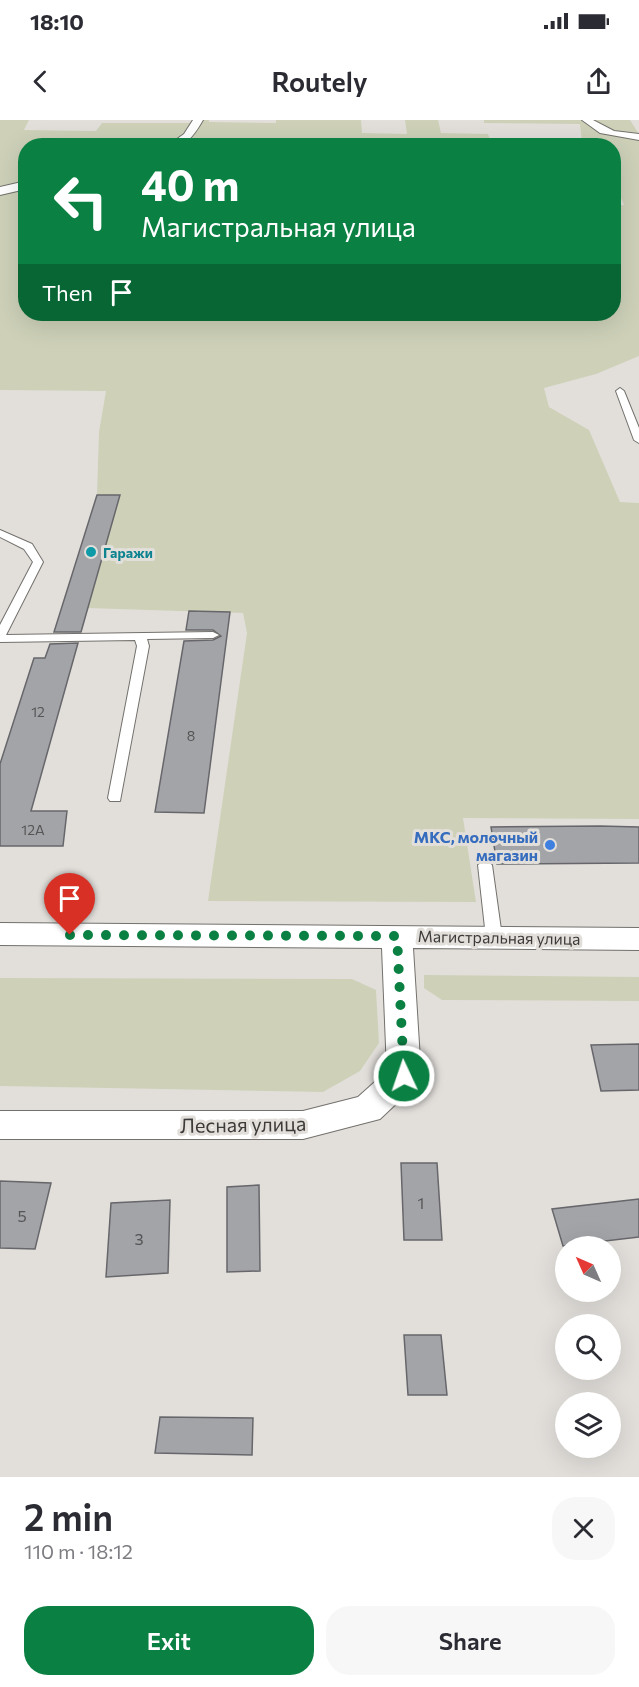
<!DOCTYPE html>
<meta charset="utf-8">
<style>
body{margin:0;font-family:Commissioner,sans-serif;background:#f7f7f7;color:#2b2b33;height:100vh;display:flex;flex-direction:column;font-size:22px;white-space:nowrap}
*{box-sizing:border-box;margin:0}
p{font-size:20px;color:#7c7c81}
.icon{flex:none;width:33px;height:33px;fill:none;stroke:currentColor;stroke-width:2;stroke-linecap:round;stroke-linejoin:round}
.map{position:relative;height:1357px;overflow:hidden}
.side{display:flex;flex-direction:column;background:#fff;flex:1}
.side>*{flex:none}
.top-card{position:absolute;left:18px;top:18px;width:603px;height:183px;border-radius:24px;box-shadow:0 6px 24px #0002;background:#0b8043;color:#fff;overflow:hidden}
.needle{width:39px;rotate:315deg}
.tools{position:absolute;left:555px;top:1116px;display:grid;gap:12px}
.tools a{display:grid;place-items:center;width:66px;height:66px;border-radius:50%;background:#fff;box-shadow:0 6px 24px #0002;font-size:30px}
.pin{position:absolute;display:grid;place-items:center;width:51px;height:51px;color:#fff;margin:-62px -26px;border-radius:50% 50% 50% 0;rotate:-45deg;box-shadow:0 0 6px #0007}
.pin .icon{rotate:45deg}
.me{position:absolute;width:66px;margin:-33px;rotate:357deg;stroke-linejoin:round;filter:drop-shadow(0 0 4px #0008)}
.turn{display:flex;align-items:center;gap:21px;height:126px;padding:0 24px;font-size:27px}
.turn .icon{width:78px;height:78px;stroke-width:2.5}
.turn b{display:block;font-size:42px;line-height:51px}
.then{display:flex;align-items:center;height:57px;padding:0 24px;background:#0003;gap:12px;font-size:22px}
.round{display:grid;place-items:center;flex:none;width:63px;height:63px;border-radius:24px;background:#f7f7f7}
.head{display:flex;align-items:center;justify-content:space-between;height:102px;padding:0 24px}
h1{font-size:36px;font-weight:600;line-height:45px}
.cta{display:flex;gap:12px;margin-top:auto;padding:12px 24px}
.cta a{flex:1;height:69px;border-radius:24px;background:#0b8043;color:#fff;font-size:24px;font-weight:600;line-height:69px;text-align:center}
.cta a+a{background:#f7f7f7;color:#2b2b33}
.status{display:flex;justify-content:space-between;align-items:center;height:42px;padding:0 30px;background:#fff;direction:ltr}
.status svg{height:16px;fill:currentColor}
header{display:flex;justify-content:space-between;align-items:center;height:78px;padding:0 24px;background:#fff;font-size:27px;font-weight:600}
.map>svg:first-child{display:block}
.green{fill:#ced1b8;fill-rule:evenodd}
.building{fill:#a3a4a8;stroke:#67676b;stroke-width:1.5}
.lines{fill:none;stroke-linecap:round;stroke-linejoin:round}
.service-casing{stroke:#73716d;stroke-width:2}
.minor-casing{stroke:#73716d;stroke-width:2}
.service{fill:#fff;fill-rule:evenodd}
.minor{fill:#fff;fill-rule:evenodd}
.route{stroke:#0b8043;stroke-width:10;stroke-dasharray:0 18}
.culture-dot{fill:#0f9aa8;stroke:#e2dfdb;stroke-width:2}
.shop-dot{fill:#3f7fe0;stroke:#e2dfdb;stroke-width:2}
.labels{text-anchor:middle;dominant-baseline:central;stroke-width:6;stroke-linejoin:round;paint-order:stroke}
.far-culture-label{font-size:14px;font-weight:bold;fill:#0d838f;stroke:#e2dfdb;text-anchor:start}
.number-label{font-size:14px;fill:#565555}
.shop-label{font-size:16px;font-weight:bold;fill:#366cbe;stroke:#e2dfdb;text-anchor:end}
.street-label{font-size:16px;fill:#3c3b39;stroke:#e2dfdb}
.near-number-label{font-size:16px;fill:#565555}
.near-street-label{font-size:20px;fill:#3c3b39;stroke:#e2dfdb}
</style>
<div class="status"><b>18:10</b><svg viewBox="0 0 49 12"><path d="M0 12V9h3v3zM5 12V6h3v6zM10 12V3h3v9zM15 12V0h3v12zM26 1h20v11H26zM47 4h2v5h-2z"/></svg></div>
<header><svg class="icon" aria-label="back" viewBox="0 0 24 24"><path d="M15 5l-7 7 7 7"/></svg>Routely<svg class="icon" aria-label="share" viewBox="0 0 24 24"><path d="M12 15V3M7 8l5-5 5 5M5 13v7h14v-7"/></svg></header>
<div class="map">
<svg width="639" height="1357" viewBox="0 0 639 1357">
<rect width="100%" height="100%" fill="#e2dfdb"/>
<!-- green -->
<path class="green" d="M0 0H29L24 10 96 11 102 3H194L195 0H209V2L276 3V0H361L362 13 407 14 405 0H438L441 13 488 14 491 22H582L580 4 484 3V0H630L639 14V236L596 254 544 268 549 287 589 310 620 382 639 383V699L463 698 476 782 208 781 247 513 243 493 86 488 120 376 97 375 99 312 106 271 0 270ZM26 26H614V61L624 85H614V194H26Z
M424 855 639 857V881L442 880 424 868Z
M0 858 352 859 376 870 379 923 360 951 323 972 0 966Z"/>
<!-- building -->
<path class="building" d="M97 375H120L81 512H54Z
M189 491 230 492 204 693 155 692 184 521 213 520 221 516 213 510H186Z
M78 523 31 691H67L63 726H0V644L34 538H45L50 524Z
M600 706 639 707V743L497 744 491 707Z
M639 924V970L601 971 591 925Z
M401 1043H437L442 1120H404Z
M0 1061 51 1063 35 1129 0 1128Z
M259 1065 260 1151 227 1152V1067Z
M639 1079V1117L563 1126 552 1089Z
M170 1080 168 1153 106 1157 111 1083Z
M404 1215H441L447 1275H408Z
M160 1297 253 1298 252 1335 155 1333Z"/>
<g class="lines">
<defs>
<path id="service" d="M620 268 624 271 639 308V323L634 320 616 271Z
M0 410 32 424 43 442 6 515 213 512 219 515 213 518 147 519 149 526 120 681H110L108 678 137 526 135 520 0 522V505L33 442 24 429 0 417Z
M485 740 492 745 502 817 499 821H489L486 817 478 745Z"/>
<path id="minor" d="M193 0H203C193 17 187 26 167 26L184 14Z
M582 0H593L614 11 639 14V20L600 13Z
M26 61V69L0 75V67Z
M0 803 639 808V830L413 828 421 956 416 965 380 999 303 1019H0V991H303L358 977 387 951 382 828 0 825Z"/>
</defs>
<!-- service casing -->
<use href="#service" class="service-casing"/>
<!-- minor casing -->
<use href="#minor" class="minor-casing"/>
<!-- service -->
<use href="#service" class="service"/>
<!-- minor -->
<use href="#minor" class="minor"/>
</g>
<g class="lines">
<!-- route -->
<path class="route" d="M70 815 397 816 404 956"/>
</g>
<!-- markers -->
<circle class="culture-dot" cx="91" cy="432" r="6"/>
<circle class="shop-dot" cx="550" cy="725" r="6"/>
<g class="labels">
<!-- far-culture labels -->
<g class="far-culture-label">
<text x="103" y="432">Гаражи</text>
</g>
<!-- number labels -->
<g class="number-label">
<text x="38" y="591">12</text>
<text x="191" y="615">8</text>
<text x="33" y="709">12А</text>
</g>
<!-- shop labels -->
<g class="shop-label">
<text x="538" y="716">МКС, молочный<tspan x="538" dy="18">магазин</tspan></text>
</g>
<!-- street labels -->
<g class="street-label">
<text transform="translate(499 817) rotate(1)">Магистральная улица</text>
</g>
<!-- near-number labels -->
<g class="near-number-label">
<text x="421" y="1082">1</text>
<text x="22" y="1095">5</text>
<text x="139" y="1118">3</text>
</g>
<!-- near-street labels -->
<g class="near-street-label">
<text transform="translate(243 1004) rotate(-1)">Лесная улица</text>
</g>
</g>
</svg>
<div class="tools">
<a><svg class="needle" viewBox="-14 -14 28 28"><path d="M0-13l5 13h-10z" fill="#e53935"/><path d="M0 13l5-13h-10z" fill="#7c7c81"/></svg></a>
<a><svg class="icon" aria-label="search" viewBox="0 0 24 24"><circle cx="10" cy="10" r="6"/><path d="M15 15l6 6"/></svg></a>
<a><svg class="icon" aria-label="layers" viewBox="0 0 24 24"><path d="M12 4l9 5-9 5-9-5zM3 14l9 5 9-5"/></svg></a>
</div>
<div class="pin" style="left:70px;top:815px;background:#d93025"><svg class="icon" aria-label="arrive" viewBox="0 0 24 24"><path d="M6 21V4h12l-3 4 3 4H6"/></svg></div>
<svg class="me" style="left:404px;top:956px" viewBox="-20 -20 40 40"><circle r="17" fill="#0b8043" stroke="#fff" stroke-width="3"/><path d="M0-11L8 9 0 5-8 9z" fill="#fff"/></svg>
<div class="top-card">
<div class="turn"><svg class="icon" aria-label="left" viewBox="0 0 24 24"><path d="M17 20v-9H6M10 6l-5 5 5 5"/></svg><div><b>40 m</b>Магистральная улица</div></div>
<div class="then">Then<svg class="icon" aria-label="arrive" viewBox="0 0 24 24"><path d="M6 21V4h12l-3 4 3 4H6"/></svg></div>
</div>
</div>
<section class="side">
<div class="head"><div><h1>2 min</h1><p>110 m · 18:12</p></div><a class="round"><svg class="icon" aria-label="close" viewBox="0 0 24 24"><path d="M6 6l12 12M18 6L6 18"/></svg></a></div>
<div class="cta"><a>Exit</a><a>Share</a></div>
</section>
